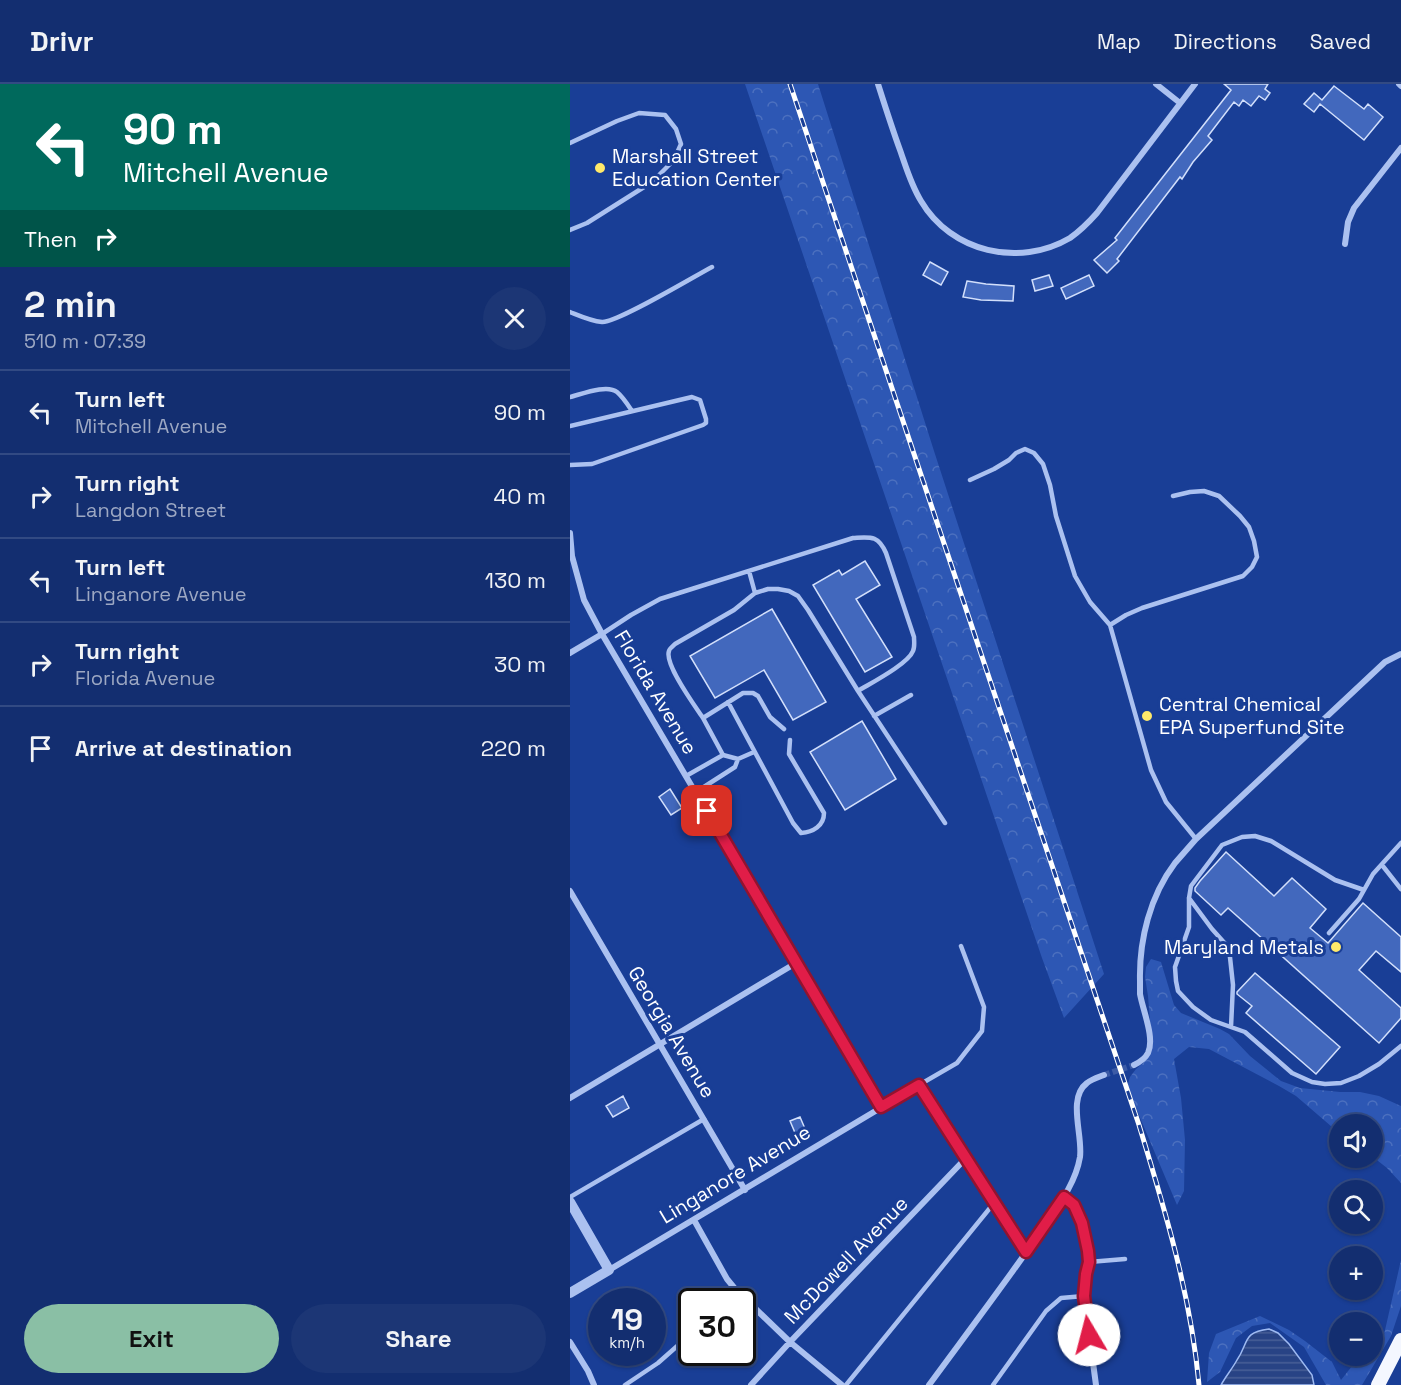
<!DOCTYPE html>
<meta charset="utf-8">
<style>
body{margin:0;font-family:"Space Grotesk",sans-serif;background:#1c3675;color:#f1f3f6;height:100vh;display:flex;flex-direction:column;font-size:22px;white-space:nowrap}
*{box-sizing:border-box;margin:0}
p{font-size:20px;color:#9da8c3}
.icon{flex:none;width:33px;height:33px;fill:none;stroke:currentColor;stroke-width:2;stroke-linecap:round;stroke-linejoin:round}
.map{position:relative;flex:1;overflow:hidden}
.sheet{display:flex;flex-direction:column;background:#132e70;width:570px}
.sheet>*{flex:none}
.hud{background:#00695c;color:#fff;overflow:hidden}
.fabs{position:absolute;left:759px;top:1030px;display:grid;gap:12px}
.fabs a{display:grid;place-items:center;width:54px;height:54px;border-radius:50%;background:#132e70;box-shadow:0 2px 4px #0004,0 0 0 2px #324a83;font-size:30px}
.speed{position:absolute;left:18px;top:1204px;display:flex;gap:12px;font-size:30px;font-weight:700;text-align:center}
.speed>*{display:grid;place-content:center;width:78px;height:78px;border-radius:50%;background:#132e70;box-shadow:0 2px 4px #0004,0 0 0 2px #324a83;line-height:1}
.speed small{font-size:15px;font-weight:400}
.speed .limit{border:3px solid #111;border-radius:9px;background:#fff;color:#111}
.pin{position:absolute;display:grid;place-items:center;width:51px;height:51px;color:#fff;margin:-26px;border-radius:12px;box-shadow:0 3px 9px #0006}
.me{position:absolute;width:66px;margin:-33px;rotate:352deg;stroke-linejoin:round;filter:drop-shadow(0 0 4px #0008)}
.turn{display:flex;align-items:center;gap:21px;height:126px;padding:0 24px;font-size:27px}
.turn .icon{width:78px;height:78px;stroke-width:2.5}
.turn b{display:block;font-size:42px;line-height:51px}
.then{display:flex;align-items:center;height:57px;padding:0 24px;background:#0003;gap:12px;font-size:22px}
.round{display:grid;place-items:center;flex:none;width:63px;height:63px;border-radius:32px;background:#1c3675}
.head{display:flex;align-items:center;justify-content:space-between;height:102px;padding:0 24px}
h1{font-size:36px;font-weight:700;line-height:45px}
.button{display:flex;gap:12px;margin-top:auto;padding:12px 24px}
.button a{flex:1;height:69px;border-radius:36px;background:#8abfa5;color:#111;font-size:24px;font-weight:700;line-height:69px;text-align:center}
.button a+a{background:#1c3675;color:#f1f3f6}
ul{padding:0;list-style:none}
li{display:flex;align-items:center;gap:18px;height:84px;padding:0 24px;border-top:2px solid #324a83}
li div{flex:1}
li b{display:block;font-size:22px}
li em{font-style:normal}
header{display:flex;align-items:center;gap:36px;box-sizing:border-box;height:84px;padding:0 30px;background:#132e70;border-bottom:2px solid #324a83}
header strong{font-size:28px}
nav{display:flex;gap:33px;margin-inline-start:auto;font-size:21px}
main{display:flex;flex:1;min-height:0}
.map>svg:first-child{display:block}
.forest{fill:url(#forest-crowns)}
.water{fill:url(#water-rules);stroke:#9ebaf2;stroke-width:1.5}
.building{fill:#4268bd;stroke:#d2dffb;stroke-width:1.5}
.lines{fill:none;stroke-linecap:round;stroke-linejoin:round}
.minor-tunnel{stroke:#3c5ba6;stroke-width:6;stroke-dasharray:6 3;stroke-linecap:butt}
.service{stroke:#abc1f0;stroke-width:4.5}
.minor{stroke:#abc1f0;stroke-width:6}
.tertiary{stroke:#abc1f0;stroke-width:10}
.primary{stroke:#f4f7ff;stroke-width:14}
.rail-casing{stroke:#fff;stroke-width:5}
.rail{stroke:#193e96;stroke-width:3;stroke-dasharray:9;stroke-linecap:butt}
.route-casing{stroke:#92132f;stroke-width:15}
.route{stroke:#e11d48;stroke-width:10}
.poi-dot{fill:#ffe96a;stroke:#193e96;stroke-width:2}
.labels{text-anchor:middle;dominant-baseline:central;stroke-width:6;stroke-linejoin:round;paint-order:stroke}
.poi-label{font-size:20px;fill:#fff;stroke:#193e96;text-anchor:start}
.street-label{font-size:20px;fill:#fff;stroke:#193e96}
</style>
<header>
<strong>Drivr</strong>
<nav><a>Map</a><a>Directions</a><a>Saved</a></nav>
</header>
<main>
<section class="sheet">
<div class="hud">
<div class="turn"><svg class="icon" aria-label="left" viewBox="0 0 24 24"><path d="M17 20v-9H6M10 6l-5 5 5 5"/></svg><div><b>90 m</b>Mitchell Avenue</div></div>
<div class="then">Then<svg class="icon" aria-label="right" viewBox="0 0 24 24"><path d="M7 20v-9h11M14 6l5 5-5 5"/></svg></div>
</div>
<div class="head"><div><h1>2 min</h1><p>510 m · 07:39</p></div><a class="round"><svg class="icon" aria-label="close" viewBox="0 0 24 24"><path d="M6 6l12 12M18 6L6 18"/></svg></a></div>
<ul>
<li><svg class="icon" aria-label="left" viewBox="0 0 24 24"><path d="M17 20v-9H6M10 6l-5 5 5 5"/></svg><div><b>Turn left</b><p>Mitchell Avenue</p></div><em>90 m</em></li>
<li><svg class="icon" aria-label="right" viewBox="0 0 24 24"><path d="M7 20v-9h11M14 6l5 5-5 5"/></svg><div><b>Turn right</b><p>Langdon Street</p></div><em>40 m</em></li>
<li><svg class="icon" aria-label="left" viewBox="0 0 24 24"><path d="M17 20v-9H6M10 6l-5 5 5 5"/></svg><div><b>Turn left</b><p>Linganore Avenue</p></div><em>130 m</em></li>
<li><svg class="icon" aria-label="right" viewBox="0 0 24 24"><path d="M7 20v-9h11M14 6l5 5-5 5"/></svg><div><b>Turn right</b><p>Florida Avenue</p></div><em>30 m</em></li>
<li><svg class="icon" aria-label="arrive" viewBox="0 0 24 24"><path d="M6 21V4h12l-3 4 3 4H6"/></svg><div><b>Arrive at destination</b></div><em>220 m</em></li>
</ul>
<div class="button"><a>Exit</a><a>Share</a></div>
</section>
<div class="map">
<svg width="831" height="1301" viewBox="0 0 831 1301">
<defs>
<pattern id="forest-crowns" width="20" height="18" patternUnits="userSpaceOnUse" patternTransform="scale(1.5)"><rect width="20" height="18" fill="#2d57b4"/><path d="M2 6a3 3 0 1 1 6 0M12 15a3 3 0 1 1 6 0" fill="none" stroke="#4c70bf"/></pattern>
<pattern id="water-rules" width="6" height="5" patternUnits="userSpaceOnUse" patternTransform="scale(1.5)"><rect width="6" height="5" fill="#284385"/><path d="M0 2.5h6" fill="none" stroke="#485f97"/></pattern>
</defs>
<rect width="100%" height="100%" fill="#193e96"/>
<!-- forest -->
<path class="forest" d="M175 0H248L364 367 534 890 494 934 472 874Z
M581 875 591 878 604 921 611 929 650 945 659 950 680 972 711 997 730 1004 770 1008H790L809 1012 831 1022V1099L817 1084 803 1073 802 1041H770L769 1049 726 1012 709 1002 639 965 619 963 604 975 611 1014 615 1056 614 1107 607 1121 557 1003 560 993 566 985 573 979 582 962 578 912 575 893 576 883Z
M831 1176V1222L821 1252 792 1301H756L734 1263 700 1239 682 1242 666 1254 650 1288 637 1298 639 1269 646 1250 690 1232 719 1246 735 1257 762 1278 771 1296 790 1272H802L803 1261 813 1255Z"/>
<!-- water -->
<path class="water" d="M699 1245 708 1249 719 1260 742 1291 744 1301H651C656 1292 662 1285 667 1276 679 1259 672 1248 699 1245Z"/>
<!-- building -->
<path class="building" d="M654 0H698L695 5 700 9 695 16 689 12 681 22 673 16 669 22 664 18 638 52 642 56 623 78 612 95 610 93 547 175 549 177 537 189 524 176 547 156 545 154 661 6Z
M764 2 794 25 798 20 813 33 794 56 750 20 744 28 734 20 744 9 752 16Z
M360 178 378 188 371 201 353 191Z
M479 191 483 202 465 207 462 196Z
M519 191 524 202 496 215 491 204Z
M397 197 416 200 444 202 443 217 411 216 393 213Z
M295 477 310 501 286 515 322 573 295 588 243 501 269 486 272 491Z
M202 525 256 618 223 636 194 586 145 614 120 572Z
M292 637 326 695 275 726 240 668Z
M100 705 112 724 101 731 89 713Z
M656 768 704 812 722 794 756 825 740 844 758 859 793 819 831 853V888L806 867 789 886 831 924V934L809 959 658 824 651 831 625 807V804L630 797Z
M685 889 770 963 746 990 676 929 682 922 667 910V908Z
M53 1012 59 1024 43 1033 36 1022Z
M230 1033 236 1047 226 1051 220 1037Z"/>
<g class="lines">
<!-- minor-tunnel -->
<path class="minor-tunnel" d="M534 991 564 981"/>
<!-- service -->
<path class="service" d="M0 59 47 37 69 29 95 31 106 45 111 60 104 76 82 98 17 139 0 146
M0 228C10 232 21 237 32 238 47 239 123 193 142 183
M0 313C12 310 37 300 47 308 53 313 58 321 62 327
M0 342 122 313 130 316 136 335V339L133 341 22 380 0 381
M400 396 424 385 439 376 446 369 455 365 464 369 473 380 480 401 486 432 505 492 520 518 540 541
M603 412 620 408 634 407 649 412 670 432 679 443 684 457 687 473 682 483 673 492 572 524 556 531 540 541 581 686 596 718 626 755
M179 487 185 509
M32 550 61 531 90 515 283 454C301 453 308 451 316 469L344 553C344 557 345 563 343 567 338 580 301 599 288 607
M158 618 223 739 231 749C243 748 254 742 254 729L219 670 220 656
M304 632 341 611
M133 634C125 622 94 580 99 567 99 565 103 562 105 560L164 526 185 509 198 505H208L219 507 228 512 238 526 288 607 375 739
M153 671 133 634 173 609H183L188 612 200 633 214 645
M116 692 153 671 168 675 184 668
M126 708 165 683 168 675
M812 781 831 805
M794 806 765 796 701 757 685 752 672 753 652 761 621 802 619 814V843L605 883 606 897 608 907 623 923 641 936 675 948 722 989 742 998 755 1000 771 999 789 992 809 980 831 962
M619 814 642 845 659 864 663 901 661 943
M759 849 789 815 803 790 831 759
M349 1001 387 979 412 947 414 923 391 862
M0 1113 134 1035
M519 1178 555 1175
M154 1218 166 1206
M55 1301 88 1279 122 1249
M276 1301 424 1119
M423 1301 476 1227 491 1214 514 1212"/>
<!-- minor -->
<path class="minor" d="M308 0C315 22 322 44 330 66 336 83 341 101 351 117 381 168 449 184 500 154 510 147 519 138 527 129L625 0
M586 0 610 19
M829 0 831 2
M775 160 778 138 784 124 831 64
M0 449 2 472 14 516 32 550 311 1023
M0 569 32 550
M0 807 175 1106
M564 981C570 978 575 975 578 969 585 954 573 927 570 910 570 906 570 901 570 897 569 856 580 812 605 779 612 771 619 763 626 755L815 578 831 570
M0 1014 226 879
M494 1113 503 1121 512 1139 518 1167 519 1178 516 1190 514 1212 526 1301
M124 1136 157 1195 166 1206 220 1258 272 1301
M39 1186 349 1001 456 1168
M0 1258 18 1287 24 1301
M181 1301 220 1258 396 1074
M359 1301C395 1252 432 1203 467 1153 483 1128 505 1103 510 1073 513 1051 497 1014 517 999 522 995 529 993 534 991"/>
<!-- tertiary -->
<path class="tertiary" d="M0 1118 39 1186 0 1209"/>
<!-- primary -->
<path class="primary" d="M808 1301 831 1256"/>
<defs>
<path id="rail" d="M220 0 569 1041C595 1126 621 1212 629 1301"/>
</defs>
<!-- rail casing -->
<use href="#rail" class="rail-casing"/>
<!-- rail -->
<use href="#rail" class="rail"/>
</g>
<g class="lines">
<defs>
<path id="route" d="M137 727 311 1023 349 1001 456 1168 494 1113 504 1121 512 1139 518 1167 519 1178 516 1190 514 1212 519 1251"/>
</defs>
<!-- route casing -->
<use href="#route" class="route-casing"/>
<!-- route -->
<use href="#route" class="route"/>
</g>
<!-- markers -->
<g class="poi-dot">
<circle cx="30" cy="84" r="6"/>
<circle cx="577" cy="632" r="6"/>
<circle cx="766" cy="863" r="6"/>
</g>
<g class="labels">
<!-- poi labels -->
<g class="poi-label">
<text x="42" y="72">Marshall Street<tspan x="42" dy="23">Education Center</tspan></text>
<text x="589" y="620">Central Chemical<tspan x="589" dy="23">EPA Superfund Site</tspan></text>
<text x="754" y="863" text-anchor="end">Maryland Metals</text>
</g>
<!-- street labels -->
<g class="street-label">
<text transform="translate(86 608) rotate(59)">Florida Avenue</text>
<text transform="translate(102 948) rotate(59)">Georgia Avenue</text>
<text transform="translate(165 1090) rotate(-31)">Linganore Avenue</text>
<text transform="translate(276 1176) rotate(-46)">McDowell Avenue</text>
</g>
</g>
</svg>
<div class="fabs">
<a><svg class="icon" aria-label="sound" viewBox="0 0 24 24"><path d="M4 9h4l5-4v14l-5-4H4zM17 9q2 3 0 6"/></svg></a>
<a><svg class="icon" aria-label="search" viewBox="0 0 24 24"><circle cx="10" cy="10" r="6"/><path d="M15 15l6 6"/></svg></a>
<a>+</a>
<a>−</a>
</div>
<div class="speed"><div>19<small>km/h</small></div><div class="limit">30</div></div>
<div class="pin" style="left:137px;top:727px;background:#d93025"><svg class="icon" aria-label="arrive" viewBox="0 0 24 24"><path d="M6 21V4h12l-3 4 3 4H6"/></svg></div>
<svg class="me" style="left:519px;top:1251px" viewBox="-20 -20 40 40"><circle r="19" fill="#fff"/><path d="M0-13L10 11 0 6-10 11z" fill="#e11d48"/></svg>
</div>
</main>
